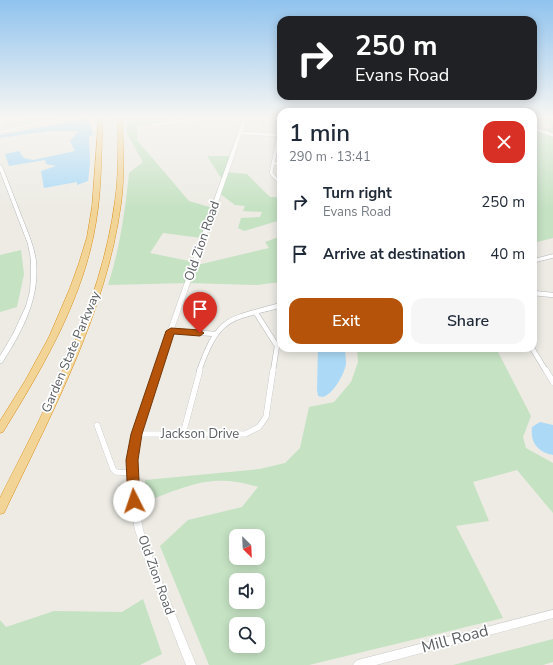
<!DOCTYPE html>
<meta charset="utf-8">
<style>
body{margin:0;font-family:"Nunito Sans",sans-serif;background:#f6f6f7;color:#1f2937;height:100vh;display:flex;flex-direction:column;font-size:15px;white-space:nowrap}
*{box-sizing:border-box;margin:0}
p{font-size:13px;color:#747a83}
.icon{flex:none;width:22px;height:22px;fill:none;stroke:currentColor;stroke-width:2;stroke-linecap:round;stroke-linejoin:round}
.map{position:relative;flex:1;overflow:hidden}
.details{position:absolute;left:277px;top:108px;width:260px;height:244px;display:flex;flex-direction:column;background:#fff;border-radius:12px;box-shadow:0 2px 10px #0003}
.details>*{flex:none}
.guide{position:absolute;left:277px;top:16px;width:260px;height:84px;border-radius:12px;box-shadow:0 2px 10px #0003;background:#202124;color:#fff;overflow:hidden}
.needle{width:26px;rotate:156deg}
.fabs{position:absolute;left:229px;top:529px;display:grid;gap:8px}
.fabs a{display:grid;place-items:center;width:36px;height:36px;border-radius:8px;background:#fff;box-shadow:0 2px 10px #0003;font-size:20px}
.pin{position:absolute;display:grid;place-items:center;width:34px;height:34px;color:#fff;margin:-41px -17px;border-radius:50% 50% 50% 0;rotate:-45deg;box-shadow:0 0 4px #0007}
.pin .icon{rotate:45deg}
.me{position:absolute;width:44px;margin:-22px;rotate:356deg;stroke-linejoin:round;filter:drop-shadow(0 0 3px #0008)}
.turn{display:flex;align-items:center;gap:14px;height:84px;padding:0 12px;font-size:18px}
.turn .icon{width:52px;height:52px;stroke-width:2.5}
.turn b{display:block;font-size:28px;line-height:34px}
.round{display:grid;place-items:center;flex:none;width:42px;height:42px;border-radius:12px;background:#f6f6f7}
.summary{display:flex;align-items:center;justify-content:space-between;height:68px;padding:0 12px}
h1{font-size:24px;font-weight:600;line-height:30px}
.action{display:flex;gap:8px;margin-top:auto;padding:8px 12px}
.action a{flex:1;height:46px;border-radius:12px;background:#b45309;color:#fff;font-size:16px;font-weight:600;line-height:46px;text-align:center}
.action a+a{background:#f6f6f7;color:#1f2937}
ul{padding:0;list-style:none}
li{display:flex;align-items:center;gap:12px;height:52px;padding:0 12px}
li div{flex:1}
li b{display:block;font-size:15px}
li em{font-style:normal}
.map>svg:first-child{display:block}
.green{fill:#c5e2c3;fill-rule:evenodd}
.water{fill:#acdaf6}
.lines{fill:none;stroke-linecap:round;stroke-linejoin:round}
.stream-far1{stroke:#acdaf6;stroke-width:1}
.stream{stroke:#acdaf6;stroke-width:1.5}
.minor-far3-casing{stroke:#b5b7ba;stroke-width:3.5}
.minor-far2-casing{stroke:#b5b7ba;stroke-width:4.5}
.minor-far1-casing{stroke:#b5b7ba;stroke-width:5.5}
.minor-casing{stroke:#b5b7ba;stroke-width:6}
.tertiary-casing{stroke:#b5b7ba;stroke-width:0.5}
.secondary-casing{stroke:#b3b7ba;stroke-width:1}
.motorway-casing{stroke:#da9018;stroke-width:1}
.minor-far3{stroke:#fff;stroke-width:3}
.minor-far2{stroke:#fff;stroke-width:3.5}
.minor-far1{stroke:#fff;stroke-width:4.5}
.minor{stroke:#fff;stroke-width:5.5}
.tertiary{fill:#fff;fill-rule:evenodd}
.secondary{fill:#fff;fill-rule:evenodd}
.motorway{fill:#f2d497;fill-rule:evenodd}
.route{fill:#b45309;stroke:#753606}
.labels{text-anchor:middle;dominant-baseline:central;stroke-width:3.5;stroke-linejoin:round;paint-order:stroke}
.street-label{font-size:13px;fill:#5c6063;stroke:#fff}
.near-street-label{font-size:16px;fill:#5c6063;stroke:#fff}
</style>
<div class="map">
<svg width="553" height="665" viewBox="0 0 553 665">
<rect width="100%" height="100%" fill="#edebe4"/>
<!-- green -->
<path class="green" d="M22 116H61L5 127 4 125 24 121Z
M127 116H166L169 121 137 126V140L189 201 213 208 202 238 163 233 150 253 194 262 193 266 269 248 265 242 281 236V282L257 285 188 283 108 285C120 248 125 211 129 173L143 162 127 134Z
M533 116H553V238L533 243V127L540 130 553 127 542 120 533 122Z
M207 156H232L226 172 247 174 270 197H281V220L244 231 238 228 241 218 260 217 262 212 243 211 245 206 235 205 219 193 223 181Z
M21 250 24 274 17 307 0 312V255Z
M357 348H496L531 416 523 437 526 448 553 463V513L517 470 473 482 489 521 456 526 503 618 309 665H209L160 546 188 520 242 507 258 487C211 473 191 485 147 501L145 480 260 469 285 463 300 448 309 407 334 402 351 382 358 362ZM236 536H258V558H236ZM236 580H258V602H236ZM236 624H258V646H236Z
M143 599 162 654 140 665H0V620L6 627 54 611 122 612Z
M553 639V662L543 665H453Z"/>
<!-- water -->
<path class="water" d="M88 118 93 135 89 136 90 164 88 181 77 185V182L44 188 41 171 56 166 46 164 45 160 9 166 5 154 19 151 24 158 33 160 75 151 70 141 78 131H50L0 138V135Z
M318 348H345C345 353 346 359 346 364 344 375 333 394 323 397L318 396 317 389Z
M540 422 553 425V455C538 452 530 443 532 427Z"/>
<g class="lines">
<!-- stream-far1 -->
<path class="stream-far1" d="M257 116 265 128"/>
<!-- stream -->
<path class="stream" d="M345 349H349"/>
<defs>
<path id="minor-far3" d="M153 125 220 116
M533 128 553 135
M240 133 278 135
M273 163 281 164
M280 183 271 173 281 125"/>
<path id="minor-far2" d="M279 182 281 184
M533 261 553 256"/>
<path id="minor-far1" d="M533 293 553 295
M256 313 277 346 273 371
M171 331 216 334
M532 348 546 371
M199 371C219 315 228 320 281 305"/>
<path id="minor" d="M546 370 553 382
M97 425 113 469 116 472 132 473
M136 434H245L259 427 266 417 273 370
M183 434 200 370"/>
<path id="tertiary" d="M69 116H74L0 133V131Z
M244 116H248L158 375 139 434 135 460 138 501 143 530 155 565 196 665H186L147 565 135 530 130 501 129 460 133 434 152 375Z
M553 610V618L376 665H353L355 662 358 660Z"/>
<path id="secondary" d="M0 165 2 166C9 184 16 202 23 220 28 233 34 246 36 261 40 298 22 332 2 363H0V356L13 334 26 306 30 291 31 275V260L28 244 0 171Z"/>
<path id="motorway" d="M99 116H103C101 151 102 187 96 222 84 298 43 367 3 432L0 433V421L25 381 49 337 70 288 79 263 87 237 92 207Z
M118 116H122C123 145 125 175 121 204 106 314 51 414 4 513L0 514V498C47 404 101 307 115 201 119 173 118 144 118 116Z"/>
</defs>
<!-- minor-far3 casing -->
<use href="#minor-far3" class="minor-far3-casing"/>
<!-- minor-far2 casing -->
<use href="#minor-far2" class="minor-far2-casing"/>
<!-- minor-far1 casing -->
<use href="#minor-far1" class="minor-far1-casing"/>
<!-- minor casing -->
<use href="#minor" class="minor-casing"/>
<!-- tertiary casing -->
<use href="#tertiary" class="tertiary-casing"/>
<!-- secondary casing -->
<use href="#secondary" class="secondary-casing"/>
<!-- motorway casing -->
<use href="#motorway" class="motorway-casing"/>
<!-- minor-far3 -->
<use href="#minor-far3" class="minor-far3"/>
<!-- minor-far2 -->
<use href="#minor-far2" class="minor-far2"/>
<!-- minor-far1 -->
<use href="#minor-far1" class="minor-far1"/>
<!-- minor -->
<use href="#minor" class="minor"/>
<!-- tertiary -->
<use href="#tertiary" class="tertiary"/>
<!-- secondary -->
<use href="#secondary" class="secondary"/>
<!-- motorway -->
<use href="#motorway" class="motorway"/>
</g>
<!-- sky -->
<linearGradient id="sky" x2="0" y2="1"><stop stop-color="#90c3ee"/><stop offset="0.56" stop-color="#f7f6f3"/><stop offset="1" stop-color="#f7f6f3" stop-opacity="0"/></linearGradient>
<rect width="553" height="209" fill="url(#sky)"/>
<!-- route -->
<path class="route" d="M171 328 200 330 204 333 200 336 174 334 142 434 138 460 140 501 138 505 134 507 129 505 128 501 126 460 131 434 166 331Z"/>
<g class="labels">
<!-- street labels -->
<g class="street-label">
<text transform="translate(202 241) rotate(-71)">Old Zion Road</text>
<text transform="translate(71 352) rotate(-67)">Garden State Parkway</text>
<text x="200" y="434">Jackson Drive</text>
<text transform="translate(156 575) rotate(70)">Old Zion Road</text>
</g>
<!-- near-street labels -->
<g class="near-street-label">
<text transform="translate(455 639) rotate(-15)">Mill Road</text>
</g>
</g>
</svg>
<div class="fabs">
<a><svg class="needle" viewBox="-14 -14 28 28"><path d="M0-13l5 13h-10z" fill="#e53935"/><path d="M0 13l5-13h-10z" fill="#747a83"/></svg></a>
<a><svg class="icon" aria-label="sound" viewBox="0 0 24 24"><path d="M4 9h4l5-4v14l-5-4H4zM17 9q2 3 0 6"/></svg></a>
<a><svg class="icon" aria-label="search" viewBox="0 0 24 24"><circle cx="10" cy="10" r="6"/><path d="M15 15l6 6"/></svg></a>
</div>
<div class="pin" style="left:200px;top:333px;background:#d93025"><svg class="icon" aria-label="arrive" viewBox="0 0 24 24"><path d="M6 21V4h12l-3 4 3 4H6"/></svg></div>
<svg class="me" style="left:134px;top:501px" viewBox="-20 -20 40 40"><circle r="19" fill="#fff"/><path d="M0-13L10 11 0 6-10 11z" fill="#b45309"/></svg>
<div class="guide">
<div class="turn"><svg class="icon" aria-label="right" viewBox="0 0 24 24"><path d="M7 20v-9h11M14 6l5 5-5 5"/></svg><div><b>250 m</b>Evans Road</div></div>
</div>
<section class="details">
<div class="summary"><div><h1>1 min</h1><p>290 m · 13:41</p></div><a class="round" style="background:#d93025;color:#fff"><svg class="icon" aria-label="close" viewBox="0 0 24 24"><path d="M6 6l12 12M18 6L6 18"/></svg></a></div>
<ul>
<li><svg class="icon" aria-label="right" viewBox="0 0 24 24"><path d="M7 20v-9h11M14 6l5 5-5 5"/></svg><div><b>Turn right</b><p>Evans Road</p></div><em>250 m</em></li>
<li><svg class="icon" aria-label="arrive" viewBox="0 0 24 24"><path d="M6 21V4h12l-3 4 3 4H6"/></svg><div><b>Arrive at destination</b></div><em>40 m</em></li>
</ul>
<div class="action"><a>Exit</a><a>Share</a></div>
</section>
</div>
